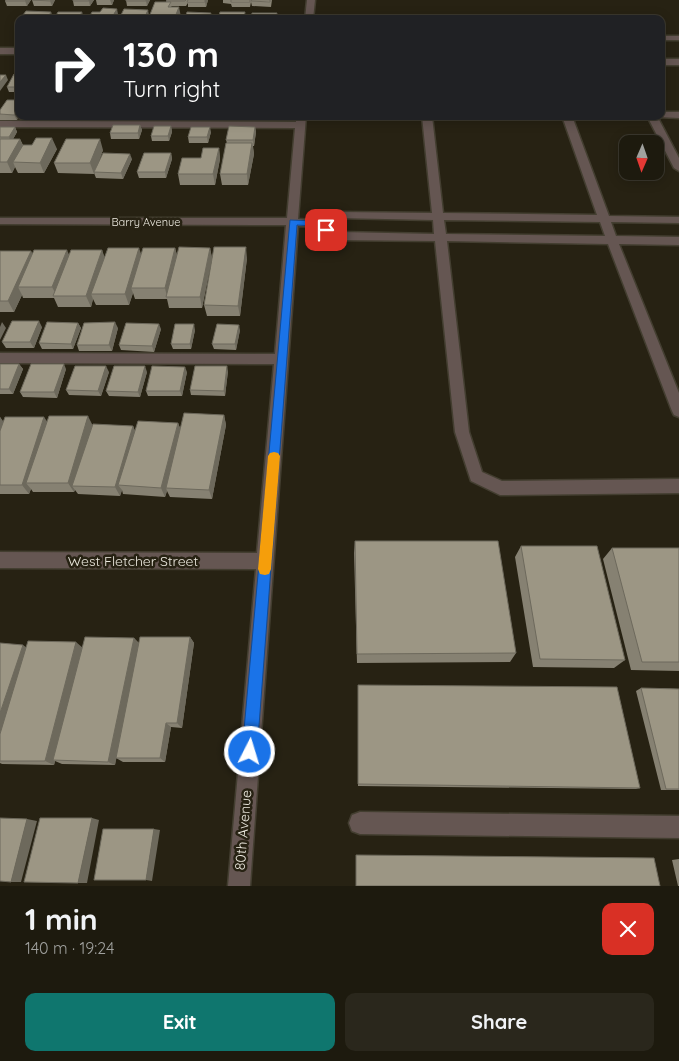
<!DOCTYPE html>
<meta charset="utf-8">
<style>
body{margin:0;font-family:Quicksand,sans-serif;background:#2a271c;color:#f1f3f6;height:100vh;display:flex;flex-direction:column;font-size:19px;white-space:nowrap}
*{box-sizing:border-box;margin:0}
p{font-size:16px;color:#a0a19e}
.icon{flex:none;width:28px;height:28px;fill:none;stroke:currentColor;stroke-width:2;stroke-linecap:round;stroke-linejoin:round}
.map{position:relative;height:886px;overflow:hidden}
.drawer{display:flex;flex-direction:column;background:#1d1a0e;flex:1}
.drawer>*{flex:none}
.hud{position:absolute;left:15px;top:15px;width:650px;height:105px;border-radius:10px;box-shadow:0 2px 12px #0003,0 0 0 1px #3b382e;background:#202124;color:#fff;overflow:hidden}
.needle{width:32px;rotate:182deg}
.controls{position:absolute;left:619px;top:135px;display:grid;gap:10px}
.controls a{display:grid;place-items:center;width:45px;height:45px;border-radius:10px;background:#1d1a0e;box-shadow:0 2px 12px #0003,0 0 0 1px #3b382e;font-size:25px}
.pin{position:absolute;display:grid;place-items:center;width:42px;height:42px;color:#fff;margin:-21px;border-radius:10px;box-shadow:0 2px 8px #0006}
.me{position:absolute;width:55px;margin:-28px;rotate:5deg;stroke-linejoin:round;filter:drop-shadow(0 0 4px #0008)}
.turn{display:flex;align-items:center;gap:18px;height:105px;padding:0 25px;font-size:22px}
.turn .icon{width:65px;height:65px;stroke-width:2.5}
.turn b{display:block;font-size:35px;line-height:42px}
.round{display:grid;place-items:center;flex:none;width:52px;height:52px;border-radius:10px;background:#2a271c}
.headline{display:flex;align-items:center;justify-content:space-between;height:85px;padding:0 25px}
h1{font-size:30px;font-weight:700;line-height:38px}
.button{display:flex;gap:10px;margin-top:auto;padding:10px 25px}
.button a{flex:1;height:58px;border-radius:10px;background:#0f766e;color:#fff;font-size:20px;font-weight:700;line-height:58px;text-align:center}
.button a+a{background:#2a271c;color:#f1f3f6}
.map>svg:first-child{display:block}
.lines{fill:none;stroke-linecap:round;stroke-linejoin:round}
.minor-casing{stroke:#433e30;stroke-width:3}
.minor{fill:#655652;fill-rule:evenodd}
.wall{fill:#868172}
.shaded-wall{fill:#6d695c}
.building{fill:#9c9684;stroke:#6d695c}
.route{fill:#1a73e8;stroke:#114b97}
.slow{fill:#f59e0b}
.labels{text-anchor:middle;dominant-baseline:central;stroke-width:5;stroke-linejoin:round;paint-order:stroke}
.far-street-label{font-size:11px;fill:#ece9df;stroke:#272213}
.street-label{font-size:14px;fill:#ece9df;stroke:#272213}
</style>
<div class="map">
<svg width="679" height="886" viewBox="0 0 679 886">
<rect width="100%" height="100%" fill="#272213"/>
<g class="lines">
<defs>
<path id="minor" d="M307 0H315L313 19H305Z
M661 36H679V40H661Z
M0 48H19V54H0Z
M661 59H679V65H661Z
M661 112H679V118L658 117 661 116Z
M296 116H306L298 219 314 220 336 212 432 213 422 116H432L443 213 597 215 562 116H572L609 216 679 217V223L611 222 616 236 679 237V245L619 244 679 393V417L674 415 672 411 608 244 447 241 469 432 482 472 502 481 679 479V493L500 495 471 481 455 432 435 241 338 240 313 227 298 226 250 886H228L256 569 0 568V552L257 553 274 364 0 363V353L275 354 286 225 0 224V218H287L295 128 0 127V121L296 122ZM338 218 433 220 434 234 340 232 324 224ZM444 220 600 222 605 236 446 234Z
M647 116H657L679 158V171L674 168Z
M360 812 679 816V838L360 834 352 831 349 823 352 815Z"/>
</defs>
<!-- minor casing -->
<use href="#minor" class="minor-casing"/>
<!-- minor -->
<use href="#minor" class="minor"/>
</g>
<!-- wall -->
<path class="wall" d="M6 0H31L27 6H7L5 1Z
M32 0H55L52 6H34Z
M94 0 90 6H74L73 1Z
M96 0H114L112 5H97Z
M126 0H150L147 6H127Z
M167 0H208L206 7H188V3L186 6H171L181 17 180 19H149V17L166 2Z
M223 0H272L271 7 252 6 251 2 250 7H232L231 4 223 3Z
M19 74V92H9L7 87Z
M19 100 17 120H0V110Z
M37 116H61L59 120H38Z
M62 116H89L87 121H64Z
M101 116H134L132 121H103Z
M143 116H171L170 121H145Z
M224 116H247L246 121H224Z
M140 125 142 130 139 139H111L110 133Z
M171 126 172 132 169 141H152L151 136Z
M0 127H15L17 132 13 139H20L23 145 57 149 44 173H18L15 167 12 173H0Z
M255 127 256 132 254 146H253L254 154 248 185H222L220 174 227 143 226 140Z
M211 132 208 143H189L188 137Z
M219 148 220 159 215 185H180L178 174 201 158Z
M103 150 97 166 132 159 123 179 96 178 94 173V174L58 173 54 163Z
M171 153 172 159 166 178H139L137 172Z
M175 248 177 255 210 248 212 258 202 308H169L167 299H135L133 293 129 305H96L93 299 91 307H58L54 298H23L22 295 14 312H0V251H31L32 254H69L102 250 104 257 141 254Z
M247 258 240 316H207L204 305Z
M78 323 81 328 73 349H42L39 343Z
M42 327 34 348H6L2 342Z
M118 328 112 351H79L77 345Z
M161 329 154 352 121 350 119 345Z
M195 330 191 349H173L171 344Z
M240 330 236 350 214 349 212 344Z
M0 364H19L23 369 13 394H0Z
M66 369 57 398 23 397 20 392Z
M228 371 225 396 191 395 190 390Z
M109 372 101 396 69 395 66 390Z
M147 372 140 397 109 396 106 391Z
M187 372 182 396H148L146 391Z
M224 415 226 425 212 499 170 497 167 491 165 497 123 494 122 490 120 496 78 494 75 490 74 492H33L31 489 29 494H0V417L3 422H47L93 425 133 426 135 431 178 423 180 428Z
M355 541 516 653 510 662 357 663 354 553Z
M521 546 625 660 614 668 533 667 515 557Z
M612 548H679V671L631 670 603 559Z
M190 637 194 643 182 728 171 727 165 762H123L116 758 115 765 62 764 55 761 54 765 2 764 0 763V643L26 647H82L134 638 139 643Z
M358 687 640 788 636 789 358 786Z
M641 688 679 689V790H661L636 691Z
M679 859V886H678L672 860Z"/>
<!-- shaded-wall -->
<path class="shaded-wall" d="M26 0H31L27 6 25 1Z
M51 0H55L52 6 50 1Z
M89 0H94L90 6 89 1Z
M110 0H114L112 5Z
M146 0H150L147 6 146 1Z
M205 0H208L206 7 205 2Z
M179 7 181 17 180 19H176L175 17Z
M117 9 118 14 115 19H111Z
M148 10 149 15 147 19H144Z
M51 12 53 17 52 19H47Z
M82 12 84 18 83 19H78Z
M6 75 8 80 0 91V82Z
M19 108V116L17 120 14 115Z
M131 116H134L132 121Z
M140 125 142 130 139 139 138 133Z
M171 126 172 132 169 141 168 136Z
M15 127 17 132 11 143 9 137Z
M210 127 211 132 208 143 207 137Z
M255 127 256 132 254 146 253 140Z
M52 138 57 149 44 173 40 163Z
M20 139 25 150 13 162 15 167 12 173 7 162Z
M100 139 103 150 94 174 90 163Z
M252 143 254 154 248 185 247 174Z
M219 148 220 159 215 185 213 174Z
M171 153 172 159 166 178 165 172Z
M130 154 132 159 123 179 121 173Z
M246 247 247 258 240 316 238 306Z
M139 248 143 259 131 288 133 293 129 305 125 294Z
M175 248 178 259 167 297 165 288Z
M210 248 212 258 202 308 200 297Z
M67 250 72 261 57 296 52 287Z
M102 250 106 261 91 294 93 299 91 307 86 296Z
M31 251 36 262 18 287 22 295 14 312 8 301Z
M39 321 42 327 34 348 30 342Z
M2 322 6 328 0 340V327Z
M115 322 118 328 112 351 109 345Z
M78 323 81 328 73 349 71 344Z
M159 324 161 329 154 352 152 346Z
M194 324 195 330 191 349 190 344Z
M239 325 240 330 236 350 235 344Z
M19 364 23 369 13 394 9 389Z
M64 364 66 369 57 398 54 392Z
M106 366 109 372 101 396 98 391Z
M145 366 147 372 140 397 138 392Z
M227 366 228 371 225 396 224 391Z
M185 367 187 372 182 396 180 391Z
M224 415 226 425 212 499 209 490Z
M88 416 93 426 72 486 75 490 74 492 68 483Z
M0 417 6 425 0 440Z
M44 417 51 427 26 483 31 489 29 494 22 485Z
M178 423 182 433 166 488 167 491 165 497 161 488Z
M133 426 137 436 118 485 122 490 120 496 115 487Z
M190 637 194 643 182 728 177 723Z
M134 638 140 645 115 765 108 762Z
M76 642 83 648 53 760 55 761 54 765 45 761Z
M23 645 31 651 0 746V713Z
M166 723 171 727 165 762 160 758Z
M92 818 99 820 87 883H78Z
M27 819 37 821 21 882H11Z
M154 829 160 830 152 881 146 880Z"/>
<!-- building -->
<path class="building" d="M6 0H26L25 1H5Z
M32 0H51L50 1Z
M73 0H89V1H73Z
M126 0H146V1H126Z
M167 0H186L185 1H166Z
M188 0H205V2H187Z
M231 0H250V2H231Z
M252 0H270V2L251 1Z
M155 2H171L168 7H179L175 17H149Z
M103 8 117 9 111 19H88L92 12H100Z
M124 9 148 10 144 19H119Z
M26 11 51 12 47 19H20Z
M58 12H82L78 19H54Z
M187 12 211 13 209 19H185Z
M220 12H245L244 19H218Z
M252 13H277L276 19H251Z
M14 74H19V87H7Z
M0 75H6L0 82Z
M7 100H19V108L14 115 0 114V110Z
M113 125H140L138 133H110Z
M154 126H171L168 136H151Z
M229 126 255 127 253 140H226Z
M0 127H15L9 137H0Z
M191 127H210L207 137H188Z
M36 138H52L40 163 13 162 23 145H32Z
M0 139H20L7 162H0Z
M66 139H100L90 163H54Z
M226 143H252L247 174H220Z
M203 148H219L213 174H178L182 158H201Z
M103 153 130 154 121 173 94 172Z
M144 153H171L165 172H137Z
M179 247 210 248 200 297H166Z
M214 247H246L238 306 204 305Z
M108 248H139L125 294H91Z
M143 248H175L165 288H131Z
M34 250H67L52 287H18Z
M71 250H102L86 296H53Z
M0 251H31L8 301H0Z
M12 321H39L30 342H2Z
M47 322 78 323 71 344 39 343Z
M115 322 109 345H77L84 323Z
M126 323 159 324 152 346 119 345Z
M175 324H194L190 344H171Z
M217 324 239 325 235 344H212Z
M0 364H19L9 389H0Z
M31 364H64L54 392H20Z
M75 366H106L98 391 66 390Z
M114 366H145L138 392 106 391Z
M152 366 185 367 180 391H146Z
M195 366H227L224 391 190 390Z
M184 413 224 415 209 490 166 488Z
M49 416H88L68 483H26Z
M5 417H44L22 485H0V431Z
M138 421 178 423 161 488 118 485Z
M93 424 133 426 115 487 72 486Z
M355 541H498L516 653 357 654Z
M521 546H597L625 660 540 659Z
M612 548H679V662H642Z
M85 637 134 638 108 762 53 760Z
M140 637H190L177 723H166L160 758H116Z
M28 641 76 642 45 761H0V734Z
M0 643 23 645 0 713Z
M358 685 617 687 640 788 358 784Z
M641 688 679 689V789H666Z
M0 818 27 819 11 882 0 881Z
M40 818H92L78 883 24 882Z
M103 829H154L146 880H94Z
M356 855 654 858 660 886H356Z"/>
<!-- route -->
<path class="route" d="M290 220 315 221 331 230 326 233 313 226 297 225 257 752 255 758 250 760 244 758 242 752Z"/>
<!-- slow -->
<path class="slow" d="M274 452 278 453 280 456 271 569 269 574 265 575 260 574 258 569 268 456 270 453Z"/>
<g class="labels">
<!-- far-street labels -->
<g class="far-street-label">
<text x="146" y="222">Barry Avenue</text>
</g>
<!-- street labels -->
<g class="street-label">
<text x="133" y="561">West Fletcher Street</text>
<text transform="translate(243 830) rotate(-85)">80th Avenue</text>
</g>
</g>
</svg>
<div class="controls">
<a><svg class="needle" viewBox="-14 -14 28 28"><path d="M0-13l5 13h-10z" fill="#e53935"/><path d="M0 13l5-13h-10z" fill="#a0a19e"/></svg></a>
</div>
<div class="pin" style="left:326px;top:230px;background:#d93025"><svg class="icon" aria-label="arrive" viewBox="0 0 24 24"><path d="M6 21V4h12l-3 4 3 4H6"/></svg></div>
<svg class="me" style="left:250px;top:752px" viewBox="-20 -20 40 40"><circle r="17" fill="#1a73e8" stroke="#fff" stroke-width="3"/><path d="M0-11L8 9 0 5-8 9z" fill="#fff"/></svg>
<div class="hud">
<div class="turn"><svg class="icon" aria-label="right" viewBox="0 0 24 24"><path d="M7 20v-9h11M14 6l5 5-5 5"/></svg><div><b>130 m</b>Turn right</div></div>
</div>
</div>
<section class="drawer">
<div class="headline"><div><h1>1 min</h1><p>140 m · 19:24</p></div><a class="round" style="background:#d93025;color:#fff"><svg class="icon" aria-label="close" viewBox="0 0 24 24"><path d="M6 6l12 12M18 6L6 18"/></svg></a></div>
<div class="button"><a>Exit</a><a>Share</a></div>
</section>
